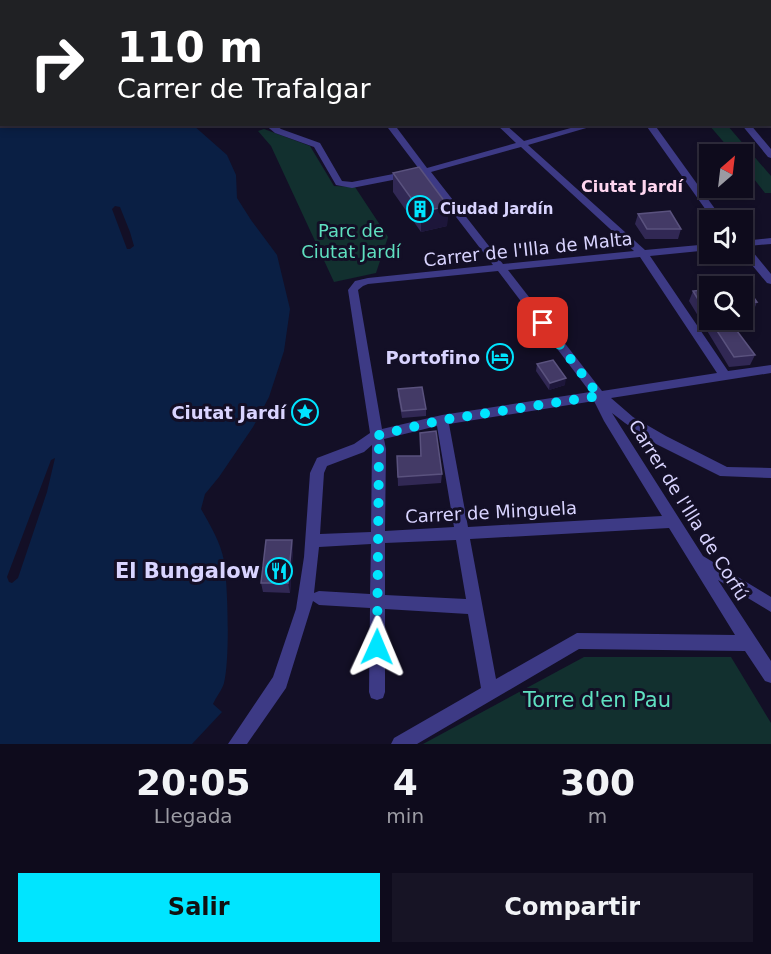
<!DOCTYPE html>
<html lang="es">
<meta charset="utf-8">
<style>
body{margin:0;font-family:"DejaVu Sans",sans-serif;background:#171425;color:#f1f3f6;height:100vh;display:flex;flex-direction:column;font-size:22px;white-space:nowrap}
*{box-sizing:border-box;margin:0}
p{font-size:20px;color:#9b9ba3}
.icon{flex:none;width:33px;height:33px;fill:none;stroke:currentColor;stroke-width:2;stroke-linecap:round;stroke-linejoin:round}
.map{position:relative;height:744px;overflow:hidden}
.panel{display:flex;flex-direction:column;background:#0e0b1c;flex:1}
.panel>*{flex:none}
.top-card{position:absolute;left:0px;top:0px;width:771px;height:126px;box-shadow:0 3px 9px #0003,0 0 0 2px #2e2b3b;background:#202124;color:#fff;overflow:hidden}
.needle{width:39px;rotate:28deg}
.fabs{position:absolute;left:699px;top:144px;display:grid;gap:12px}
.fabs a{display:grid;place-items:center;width:54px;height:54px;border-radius:0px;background:#0e0b1c;box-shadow:0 3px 9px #0003,0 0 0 2px #2e2b3b;font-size:30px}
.pin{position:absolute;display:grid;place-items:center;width:51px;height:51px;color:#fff;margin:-26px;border-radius:12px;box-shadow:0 3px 9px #0006}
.me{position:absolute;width:66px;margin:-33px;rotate:1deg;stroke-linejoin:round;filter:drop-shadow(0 0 4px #0008)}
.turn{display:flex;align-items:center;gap:21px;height:126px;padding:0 18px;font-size:27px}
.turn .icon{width:78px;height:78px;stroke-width:2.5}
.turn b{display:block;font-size:42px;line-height:51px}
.eta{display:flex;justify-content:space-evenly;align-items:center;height:102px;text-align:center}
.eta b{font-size:36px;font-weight:700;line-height:42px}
.action{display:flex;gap:12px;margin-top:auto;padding:12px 18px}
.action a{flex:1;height:69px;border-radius:0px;background:#00e5ff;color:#111;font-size:24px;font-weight:700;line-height:69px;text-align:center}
.action a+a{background:#171425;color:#f1f3f6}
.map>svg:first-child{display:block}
.green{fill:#12302f}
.water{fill:#0a1f44}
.pier{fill:#130f26}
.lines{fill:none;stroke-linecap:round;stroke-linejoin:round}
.minor{fill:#3d3a85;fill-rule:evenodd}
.wall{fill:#312854}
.shaded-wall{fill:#1d163a}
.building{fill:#433a66;stroke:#5a527e;stroke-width:1.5}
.route{stroke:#00e5ff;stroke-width:10;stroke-dasharray:0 18}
.labels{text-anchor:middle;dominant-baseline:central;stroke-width:6;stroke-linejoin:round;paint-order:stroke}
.far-poi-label{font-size:15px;font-weight:bold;fill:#d9d4ff;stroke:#130f26;text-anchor:start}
.far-neighbourhood-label{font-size:16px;font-weight:bold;fill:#ffd6f0;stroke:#130f26}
.park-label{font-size:18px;fill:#5fe0c0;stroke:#130f26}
.street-label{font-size:18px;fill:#d9d4ff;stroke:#130f26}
.poi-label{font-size:18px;font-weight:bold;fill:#d9d4ff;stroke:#130f26;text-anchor:end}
.near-poi-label{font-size:21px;font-weight:bold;fill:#d9d4ff;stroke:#130f26;text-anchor:end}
.near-park-label{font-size:21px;fill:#5fe0c0;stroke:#130f26}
</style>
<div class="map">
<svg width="771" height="744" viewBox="0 0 771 744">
<rect width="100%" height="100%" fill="#130f26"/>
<!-- green -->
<path class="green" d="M297 0H552L291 1Z
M709 125H727L771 176V193H765L743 165 742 154H734Z
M264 129 310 146 334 186 355 187 388 237 376 273 334 282 271 146 258 131Z
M584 657H731L771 723V744H423Z"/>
<!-- water -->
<path class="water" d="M0 0 72 1 2 2V124L13 125 14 126 23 124 193 125 227 155 236 175 237 198 251 220 277 255 290 309 284 351 269 397 253 427 219 477 205 494 201 509C210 525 221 543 224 561 228 585 230 660 224 683 222 690 216 697 213 704L222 712 192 744H0Z"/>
<!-- pier -->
<path class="pier" d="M115 206 120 207 130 232 134 246 130 249H127L112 209Z
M55 458 47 492 18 578 12 583 9 582 7 577 51 460Z"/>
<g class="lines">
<!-- minor -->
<path class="minor" d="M100 0H106L107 2H100Z
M189 0H196L197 2H190Z
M276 0H285L273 2Z
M575 0 585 2H576Z
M600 0H607L608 2H601Z
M770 84H771V88H770Z
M264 124H274L281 129 320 143 342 181 352 182 419 169 385 124H394L427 168 516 143 496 124H505L524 141 585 124H600L528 145 645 250 710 244V250L650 256 728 371 771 365V373L611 398 633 417 666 436 727 467 771 468V478L720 476 656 444 625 423 612 413 703 556 771 597V612L718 580 771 661V683L765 681 745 651 579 649 417 744H391L394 738 481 688 468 614 385 609V692L383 698 377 700 371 698 369 692 370 608 319 605 313 601 286 688 247 744H228L273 677 296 609 304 557 310 473 317 458 354 444 370 433 348 290 355 281 368 278 493 265 423 174 352 188 336 185 314 147 275 133ZM521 147 634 251 503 264 431 172ZM640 257 717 373 602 391 508 270ZM498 271 590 392 442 415 382 429 358 290 363 286 368 284ZM594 401 604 421 662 516 468 527 449 424ZM437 426 454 527 385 531 386 449 384 439ZM372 445 371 532 320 534 324 473 327 466 364 452ZM669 528 735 635 577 633 496 679 470 539ZM456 540 466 599 385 595V543ZM371 544 370 594 319 591 314 593 319 547Z
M645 124H654L723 220H713Z
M741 124H750L771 149V158L768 157Z
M771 238V244L748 246 771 274V284L767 283 742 253V241Z"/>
</g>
<!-- wall -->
<path class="wall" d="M632 0H671V2H634Z
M393 173 448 206 447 226 421 232 393 192Z
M638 214 681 229 678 239H645L635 224Z
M742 286 757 302 753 312 742 313Z
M710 289V320H736L741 326 738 333 755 355 750 365 729 367 689 301 693 291Z
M537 364 565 385 549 390 536 371Z
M398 389 426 409V416L402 418 398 396Z
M420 433 442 474 441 483 398 486 397 456H420Z
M292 540 293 550 290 593 263 592 261 583Z"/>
<!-- shaded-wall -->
<path class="shaded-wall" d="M448 206 447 226 421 232V212Z
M566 378 565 385 549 390 550 383Z
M292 540 293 550 290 593 288 583Z"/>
<!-- building -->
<path class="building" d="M645 0H666L657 2H647Z
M419 167 448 206 421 212 393 173Z
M670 211 681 229H647L638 214Z
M745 285 757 302 742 303V286H735Z
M710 289V319L693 291Z
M710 320H736L741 326 734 327 755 355 734 357Z
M553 360 566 378 550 383 537 364Z
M422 387 426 409 402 411 398 389Z
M436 431 442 474 398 477 397 456H421L420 433Z
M266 540H292L288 583H261Z"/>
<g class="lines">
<!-- route -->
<path class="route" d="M377 647 379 449 375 436 442 420 599 396 543 323"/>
</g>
<!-- icons -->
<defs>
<symbol id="building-ring" viewBox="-11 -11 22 22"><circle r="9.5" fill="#130f26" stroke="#00e5ff" stroke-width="1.5"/><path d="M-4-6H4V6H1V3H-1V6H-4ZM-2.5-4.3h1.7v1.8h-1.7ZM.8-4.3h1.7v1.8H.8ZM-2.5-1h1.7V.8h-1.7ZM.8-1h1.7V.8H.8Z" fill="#00e5ff"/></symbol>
<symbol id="hotel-ring" viewBox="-11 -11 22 22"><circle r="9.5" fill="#130f26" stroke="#00e5ff" stroke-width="1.5"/><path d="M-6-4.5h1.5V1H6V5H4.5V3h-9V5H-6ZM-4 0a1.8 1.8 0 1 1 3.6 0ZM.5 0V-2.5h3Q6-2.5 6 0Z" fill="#00e5ff"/></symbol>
<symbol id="sight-ring" viewBox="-11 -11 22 22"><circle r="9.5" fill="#130f26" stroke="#00e5ff" stroke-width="1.5"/><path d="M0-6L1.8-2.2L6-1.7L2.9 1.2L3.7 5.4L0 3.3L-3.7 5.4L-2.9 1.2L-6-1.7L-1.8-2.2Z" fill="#00e5ff"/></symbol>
<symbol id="restaurant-ring" viewBox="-11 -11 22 22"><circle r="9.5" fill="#130f26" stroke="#00e5ff" stroke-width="1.5"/><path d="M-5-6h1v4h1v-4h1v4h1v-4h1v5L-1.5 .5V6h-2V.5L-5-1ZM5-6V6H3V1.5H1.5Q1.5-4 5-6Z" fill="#00e5ff"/></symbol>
</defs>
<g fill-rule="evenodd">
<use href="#building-ring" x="405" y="194" width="30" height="30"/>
<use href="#hotel-ring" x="485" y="342" width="30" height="30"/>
<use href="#sight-ring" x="290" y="397" width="30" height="30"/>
<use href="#restaurant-ring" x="264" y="556" width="30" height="30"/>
</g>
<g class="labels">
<!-- far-poi labels -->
<g class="far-poi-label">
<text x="440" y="209">Ciudad Jardín</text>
</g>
<!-- far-neighbourhood labels -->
<g class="far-neighbourhood-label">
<text x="632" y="186">Ciutat Jardí</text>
</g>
<!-- park labels -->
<g class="park-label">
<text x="351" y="230">Parc de<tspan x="351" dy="21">Ciutat Jardí</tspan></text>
</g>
<!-- street labels -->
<g class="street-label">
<text transform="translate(528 249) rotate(-6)">Carrer de l'Illa de Malta</text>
<text transform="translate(689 510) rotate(58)">Carrer de l'Illa de Corfú</text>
<text transform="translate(491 512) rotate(-3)">Carrer de Minguela</text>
</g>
<!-- poi labels -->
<g class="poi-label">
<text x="480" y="357">Portofino</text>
<text x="286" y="412">Ciutat Jardí</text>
</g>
<!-- near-poi labels -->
<g class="near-poi-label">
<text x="260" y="571">El Bungalow</text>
</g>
<!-- near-park labels -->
<g class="near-park-label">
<text x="597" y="700">Torre d'en Pau</text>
</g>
</g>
</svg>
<div class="fabs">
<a><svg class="needle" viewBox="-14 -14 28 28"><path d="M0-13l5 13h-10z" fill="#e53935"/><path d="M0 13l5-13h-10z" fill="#9b9ba3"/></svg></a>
<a><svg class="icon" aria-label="sound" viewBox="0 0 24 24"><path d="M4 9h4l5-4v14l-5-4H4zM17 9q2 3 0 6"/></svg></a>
<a><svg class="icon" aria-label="search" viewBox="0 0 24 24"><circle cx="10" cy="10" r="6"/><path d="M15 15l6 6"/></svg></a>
</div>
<div class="pin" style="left:543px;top:323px;background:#d93025"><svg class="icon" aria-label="arrive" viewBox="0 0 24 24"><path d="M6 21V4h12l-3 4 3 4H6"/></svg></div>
<svg class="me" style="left:377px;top:647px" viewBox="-20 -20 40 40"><path d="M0-17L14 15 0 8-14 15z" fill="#00e5ff" stroke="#fff" stroke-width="4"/></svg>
<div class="top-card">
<div class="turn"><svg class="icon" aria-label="right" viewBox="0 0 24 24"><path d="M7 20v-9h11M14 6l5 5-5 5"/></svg><div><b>110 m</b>Carrer de Trafalgar</div></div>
</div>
</div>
<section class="panel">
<div class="eta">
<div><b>20:05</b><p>Llegada</p></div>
<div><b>4</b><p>min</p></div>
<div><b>300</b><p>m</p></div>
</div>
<div class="action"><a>Salir</a><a>Compartir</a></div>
</section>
